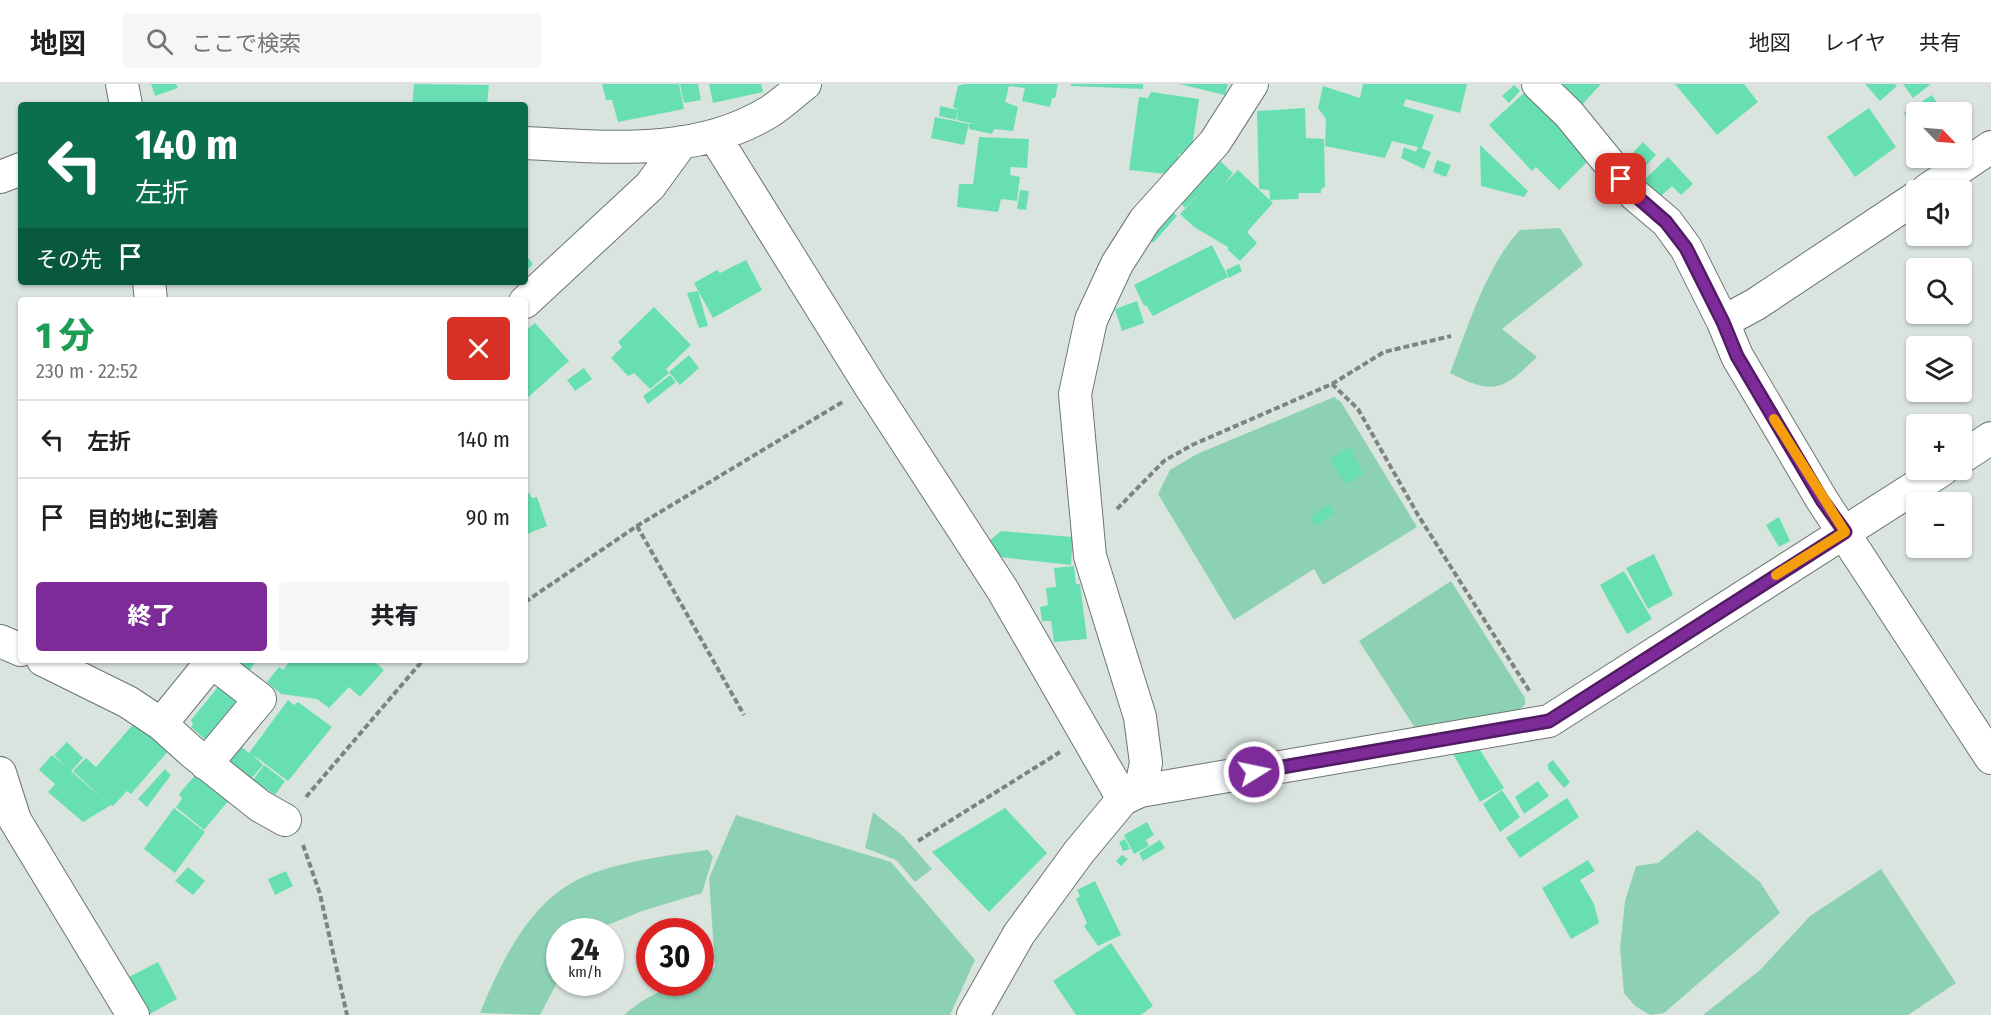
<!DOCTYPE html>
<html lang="ja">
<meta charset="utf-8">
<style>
body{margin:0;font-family:"Fira Sans Condensed","Noto Sans JP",sans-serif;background:#f6f6f6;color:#202124;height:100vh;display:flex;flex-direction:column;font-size:22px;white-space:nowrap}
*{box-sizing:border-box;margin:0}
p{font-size:20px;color:#757577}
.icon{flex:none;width:33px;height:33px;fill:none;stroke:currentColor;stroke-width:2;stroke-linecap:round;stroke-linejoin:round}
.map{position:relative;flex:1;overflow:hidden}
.panel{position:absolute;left:18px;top:213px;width:510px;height:366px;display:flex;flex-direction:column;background:#fff;border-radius:6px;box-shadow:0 2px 4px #0004}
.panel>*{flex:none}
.hud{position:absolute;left:18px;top:18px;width:510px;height:183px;border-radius:6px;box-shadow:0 2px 4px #0004;background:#0b6e4f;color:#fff;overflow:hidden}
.needle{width:39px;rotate:115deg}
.controls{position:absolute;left:1906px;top:18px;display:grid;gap:12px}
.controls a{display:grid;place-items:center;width:66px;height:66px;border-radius:6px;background:#fff;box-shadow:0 2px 4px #0004;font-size:30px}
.speed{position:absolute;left:546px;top:834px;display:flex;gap:12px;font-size:30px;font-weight:700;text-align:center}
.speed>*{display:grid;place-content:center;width:78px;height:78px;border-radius:50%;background:#fff;box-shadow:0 2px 4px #0004;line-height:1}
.speed small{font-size:15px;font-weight:400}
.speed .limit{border:9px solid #d22;background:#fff;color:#111}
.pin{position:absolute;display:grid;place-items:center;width:51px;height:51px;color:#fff;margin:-26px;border-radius:12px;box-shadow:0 3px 9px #0006}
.me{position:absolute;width:66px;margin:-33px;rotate:80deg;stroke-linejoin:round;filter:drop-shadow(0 0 4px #0008)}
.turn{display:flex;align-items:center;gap:21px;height:126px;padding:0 18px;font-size:27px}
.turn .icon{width:78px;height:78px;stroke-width:2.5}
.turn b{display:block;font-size:42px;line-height:51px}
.then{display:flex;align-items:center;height:57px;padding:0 18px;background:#0003;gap:12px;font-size:22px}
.round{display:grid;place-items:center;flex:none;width:63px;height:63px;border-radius:6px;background:#f6f6f6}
.overview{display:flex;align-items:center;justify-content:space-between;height:102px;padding:0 18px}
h1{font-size:36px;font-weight:800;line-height:45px;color:#1e9e55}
.primary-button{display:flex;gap:12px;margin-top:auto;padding:12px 18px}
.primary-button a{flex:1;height:69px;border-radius:6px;background:#7e2b9a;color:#fff;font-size:24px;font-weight:800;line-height:69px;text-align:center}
.primary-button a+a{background:#f6f6f6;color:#202124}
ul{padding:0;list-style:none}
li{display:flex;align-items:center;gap:18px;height:78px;padding:0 18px;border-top:2px solid #e0e0e0}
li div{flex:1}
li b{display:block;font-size:22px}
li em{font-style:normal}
header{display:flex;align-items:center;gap:36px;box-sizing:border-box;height:84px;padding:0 30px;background:#fff;border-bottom:2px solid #e0e0e0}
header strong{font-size:28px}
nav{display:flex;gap:33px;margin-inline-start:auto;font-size:21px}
.search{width:420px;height:54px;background:#f6f6f6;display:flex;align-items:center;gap:15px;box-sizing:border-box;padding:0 21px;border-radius:6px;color:#757577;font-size:22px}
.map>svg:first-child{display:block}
.green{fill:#8dd1b5}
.building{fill:#67dfb2}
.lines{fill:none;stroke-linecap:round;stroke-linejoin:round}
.minor-casing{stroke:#6c7571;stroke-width:34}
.path{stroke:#7d8480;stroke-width:4;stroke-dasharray:6 3;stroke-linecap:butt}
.minor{stroke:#fff;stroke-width:32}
.route-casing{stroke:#521c64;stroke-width:15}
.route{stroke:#7e2b9a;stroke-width:10}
.slow{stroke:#f59e0b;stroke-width:10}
</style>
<header>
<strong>地図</strong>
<div class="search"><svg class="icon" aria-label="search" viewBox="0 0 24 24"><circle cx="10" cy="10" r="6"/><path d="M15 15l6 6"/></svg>ここで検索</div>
<nav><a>地図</a><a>レイヤ</a><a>共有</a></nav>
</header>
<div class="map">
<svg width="1991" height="931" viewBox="0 0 1991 931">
<rect width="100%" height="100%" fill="#dae4df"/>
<!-- green -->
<path class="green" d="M1560 144 1583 181 1502 245 1537 273C1503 306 1494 312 1450 289 1469 241 1485 184 1520 146Z
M1334 313 1341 318 1417 443 1323 501 1314 485 1234 536 1158 410 1170 386 1197 370Z
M1451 497 1525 614V621L1519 626 1415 644 1359 557Z
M873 728 903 752 932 785 915 798 896 776 865 764Z
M736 731 891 778 975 876 950 931H624C644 913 674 898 700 898L701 890 715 883 709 794Z
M1697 746 1760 798 1780 829 1664 929 1650 931 1635 922 1624 909 1620 864 1625 817 1636 782 1658 779Z
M708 766 713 773 702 809 642 827 593 847 560 848 559 895 540 931 480 929C500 880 529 819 579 795 615 778 668 771 708 766Z
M1881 785 1956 899 1908 931H1703L1760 886 1810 832Z"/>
<!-- building -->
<path class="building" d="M151 0H176L178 4 155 12Z
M414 0 489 1 487 21H412Z
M602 0H679L684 25 618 38 612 16H606Z
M680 0H698L701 16 684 19Z
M709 0H761L763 8 713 19Z
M964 0H1058L1055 14H1052L1050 23 1022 17 1025 4 1009 2 1005 18 1018 23 1013 47 994 45 992 50 969 45V40H972L969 39 970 34 969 39 957 36 958 26 953 23 958 2Z
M1071 0H1143V5L1071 2Z
M1179 0H1228L1225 11Z
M1363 0H1467L1460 29 1406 15 1403 22 1434 31 1422 64 1392 57 1385 74 1325 62 1326 35 1318 24 1323 2 1360 14Z
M1554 0H1601L1580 23Z
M1675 0H1744L1758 18 1717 51Z
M1865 0H1895L1897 2 1880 17Z
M1903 0H1931L1913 14Z
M1514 1 1520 7 1509 19 1502 12Z
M1151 8 1199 15 1191 70H1179L1176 91 1129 86 1139 13 1148 14Z
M1525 8 1591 74 1559 106 1536 83 1532 87 1489 41Z
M1932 11 1943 28H1917V50L1904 29Z
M940 22 958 26 956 36 939 32Z
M1305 24 1306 54 1324 55 1325 103 1321 105V109H1299L1298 115 1270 116 1269 106 1259 105 1257 27Z
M1869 24 1896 63 1855 93 1827 53Z
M935 33 969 40 964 61 931 54Z
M979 53 1029 55 1027 84 1011 83 1010 91 1020 93 1017 117 1001 115 998 128 957 123 959 100H973Z
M1643 58 1656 71 1636 92 1623 79Z
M1480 61 1528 107 1524 113 1481 102Z
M1404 63 1416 68 1418 63 1431 68 1424 85 1401 74Z
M1668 73 1693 100 1681 111 1672 102 1659 114 1643 97Z
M1219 76 1233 89 1224 100 1238 86 1273 119 1247 148 1257 159 1240 177 1228 166V163L1194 143 1180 130 1207 102 1185 124 1180 118Z
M1437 76 1451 81 1446 93 1433 88Z
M1020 106 1029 107 1026 126 1017 125Z
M1169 124 1177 132 1153 159 1146 151Z
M1212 161 1228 193 1153 232 1146 221 1144 222 1134 201Z
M525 170 533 180 525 188Z
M746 176 762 206 713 234 694 199 717 186 720 189Z
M1239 180 1242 187 1229 194 1226 186Z
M698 207 708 242 699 244 687 209Z
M1137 217 1144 239 1122 247 1115 225Z
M654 223 691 261 666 285 669 289 650 305 634 289 628 292 611 274 622 263 618 258Z
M535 239 569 277 525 316V247Z
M689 271 699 284 680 301 669 288Z
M584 284 592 295 575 307 567 296Z
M670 291 676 298 648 320 643 312Z
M1350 363 1363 390 1345 400 1330 375Z
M529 409 532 414 537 413 547 442 525 451V410Z
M1329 420 1335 430 1316 442 1310 433Z
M1779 433 1790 457 1779 463 1766 441Z
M1001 447 1073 453 1071 481 999 473 988 458Z
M1654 470 1673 511 1648 525 1626 484Z
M1074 482 1076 500H1080L1087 555 1054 558 1051 537H1042L1040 523 1048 521 1046 504 1056 503 1054 484Z
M1624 487 1652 535 1627 550 1600 501Z
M226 576H257L246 591Z
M291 576H373L384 586 360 613 349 603 329 624 317 615 281 610 267 598 279 583 283 586Z
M222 598 246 617 206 656 191 643 193 640 191 636Z
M288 616 294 621 298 618 332 643 288 697 252 670 263 681 251 695 226 675 239 661 249 669Z
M136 637 169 666 131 710 127 707 113 722 111 721 83 738 48 708 55 700 39 686 52 671 66 683 54 671 67 658 83 674 71 687 104 716 73 687 86 674 96 683Z
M1478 663 1504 704 1480 718 1453 670Z
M1553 676 1570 698 1564 704 1548 685V680Z
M264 681 285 697 275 711 253 696Z
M165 685 171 691 147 723 138 715Z
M198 688 230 715 204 746 176 723 182 715 179 710Z
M1538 697 1549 712 1524 730 1515 713Z
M1502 706 1520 733 1500 748 1483 720Z
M1567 714 1579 733 1520 774 1506 754Z
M174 724 205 748 175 789 144 765Z
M1005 724 1047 769 989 828 932 768Z
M1147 738 1154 751 1146 756 1149 762 1134 770 1124 751Z
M1125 755 1130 765 1123 767 1119 758Z
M1160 756 1165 764 1143 777 1139 769Z
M1122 771 1128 775 1121 782 1116 777Z
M1588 776 1595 787 1580 796 1594 820 1599 839 1571 855 1542 804Z
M188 783 205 797 193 811 175 797Z
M286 787 293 802 275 811 268 795Z
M1095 797 1121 851 1098 862 1084 842 1087 839 1076 815 1080 812 1077 806Z
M1111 859 1153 922 1141 931H1076L1053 897Z
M158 878 177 915 148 931 129 893Z"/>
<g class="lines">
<defs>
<path id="minor" d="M122 0 126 21
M1538 0 1569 30 1635 111 1667 138 1686 164 1723 238
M715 53 870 302 1002 505 1123 715
M525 59C607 63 695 73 769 28 782 20 793 9 805 0
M0 93 21 85
M1927 106 1991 63
M1917 113 1756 220 1723 238 1737 272 1822 416 1991 674
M149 198 151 216
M525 218 650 102 682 58
M1962 373 1991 354
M0 557 21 566
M43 576 128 618 161 640 192 668 260 722 285 736
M161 640 213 576
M206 680 260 615 212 578
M0 689 15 736 133 931
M1140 707 1146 679 1140 633 1090 472 1075 310 1091 236 1117 180 1145 136 1215 58 1252 0
M973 931 1019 850 1079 768 1123 715 1140 707 1549 637 1942 386"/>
</defs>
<!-- minor casing -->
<use href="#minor" class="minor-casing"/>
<!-- path -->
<path class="path" d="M1332 300 1384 268 1451 252
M1117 425 1164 377 1192 361 1332 300 1358 325 1418 431 1530 608
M637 442 744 631
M525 518 637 442 844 317
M306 713 423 576
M918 757 1060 668
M303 761 320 810 347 931"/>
<!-- minor -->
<use href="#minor" class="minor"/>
</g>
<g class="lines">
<defs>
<path id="route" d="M1254 688 1549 637 1845 448 1822 416 1737 272 1723 238 1686 164 1666 138 1635 111 1621 95"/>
</defs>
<!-- route casing -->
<use href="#route" class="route-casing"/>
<!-- route -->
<use href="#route" class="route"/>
<!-- slow -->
<path class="slow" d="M1774 335 1845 448 1776 491"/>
</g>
</svg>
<div class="controls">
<a><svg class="needle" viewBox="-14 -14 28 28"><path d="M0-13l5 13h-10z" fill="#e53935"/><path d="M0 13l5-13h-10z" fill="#757577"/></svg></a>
<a><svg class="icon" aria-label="sound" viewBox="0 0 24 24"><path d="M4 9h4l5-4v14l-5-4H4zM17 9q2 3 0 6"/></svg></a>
<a><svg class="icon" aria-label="search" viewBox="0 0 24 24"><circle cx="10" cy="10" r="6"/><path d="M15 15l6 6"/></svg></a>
<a><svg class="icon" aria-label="layers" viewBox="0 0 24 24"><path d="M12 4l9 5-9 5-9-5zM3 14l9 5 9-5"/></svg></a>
<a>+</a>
<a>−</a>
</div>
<div class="speed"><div>24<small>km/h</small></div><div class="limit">30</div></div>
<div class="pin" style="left:1621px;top:95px;background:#d93025"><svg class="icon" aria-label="arrive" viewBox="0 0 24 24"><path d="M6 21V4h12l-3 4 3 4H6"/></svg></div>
<svg class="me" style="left:1254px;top:688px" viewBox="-20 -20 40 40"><circle r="17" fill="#7e2b9a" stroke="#fff" stroke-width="3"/><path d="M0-11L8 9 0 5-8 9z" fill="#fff"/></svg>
<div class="hud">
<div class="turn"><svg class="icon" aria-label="left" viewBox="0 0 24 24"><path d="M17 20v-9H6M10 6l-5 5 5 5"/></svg><div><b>140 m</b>左折</div></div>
<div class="then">その先<svg class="icon" aria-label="arrive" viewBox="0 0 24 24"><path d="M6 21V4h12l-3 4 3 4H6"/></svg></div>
</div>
<section class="panel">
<div class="overview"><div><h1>1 分</h1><p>230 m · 22:52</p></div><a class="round" style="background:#d93025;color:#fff"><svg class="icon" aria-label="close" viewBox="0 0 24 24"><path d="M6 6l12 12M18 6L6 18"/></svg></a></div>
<ul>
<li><svg class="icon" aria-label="left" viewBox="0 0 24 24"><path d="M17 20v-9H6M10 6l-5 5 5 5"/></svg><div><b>左折</b></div><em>140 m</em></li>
<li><svg class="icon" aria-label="arrive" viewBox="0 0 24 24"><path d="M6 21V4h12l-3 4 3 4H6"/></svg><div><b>目的地に到着</b></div><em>90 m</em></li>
</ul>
<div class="primary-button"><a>終了</a><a>共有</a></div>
</section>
</div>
